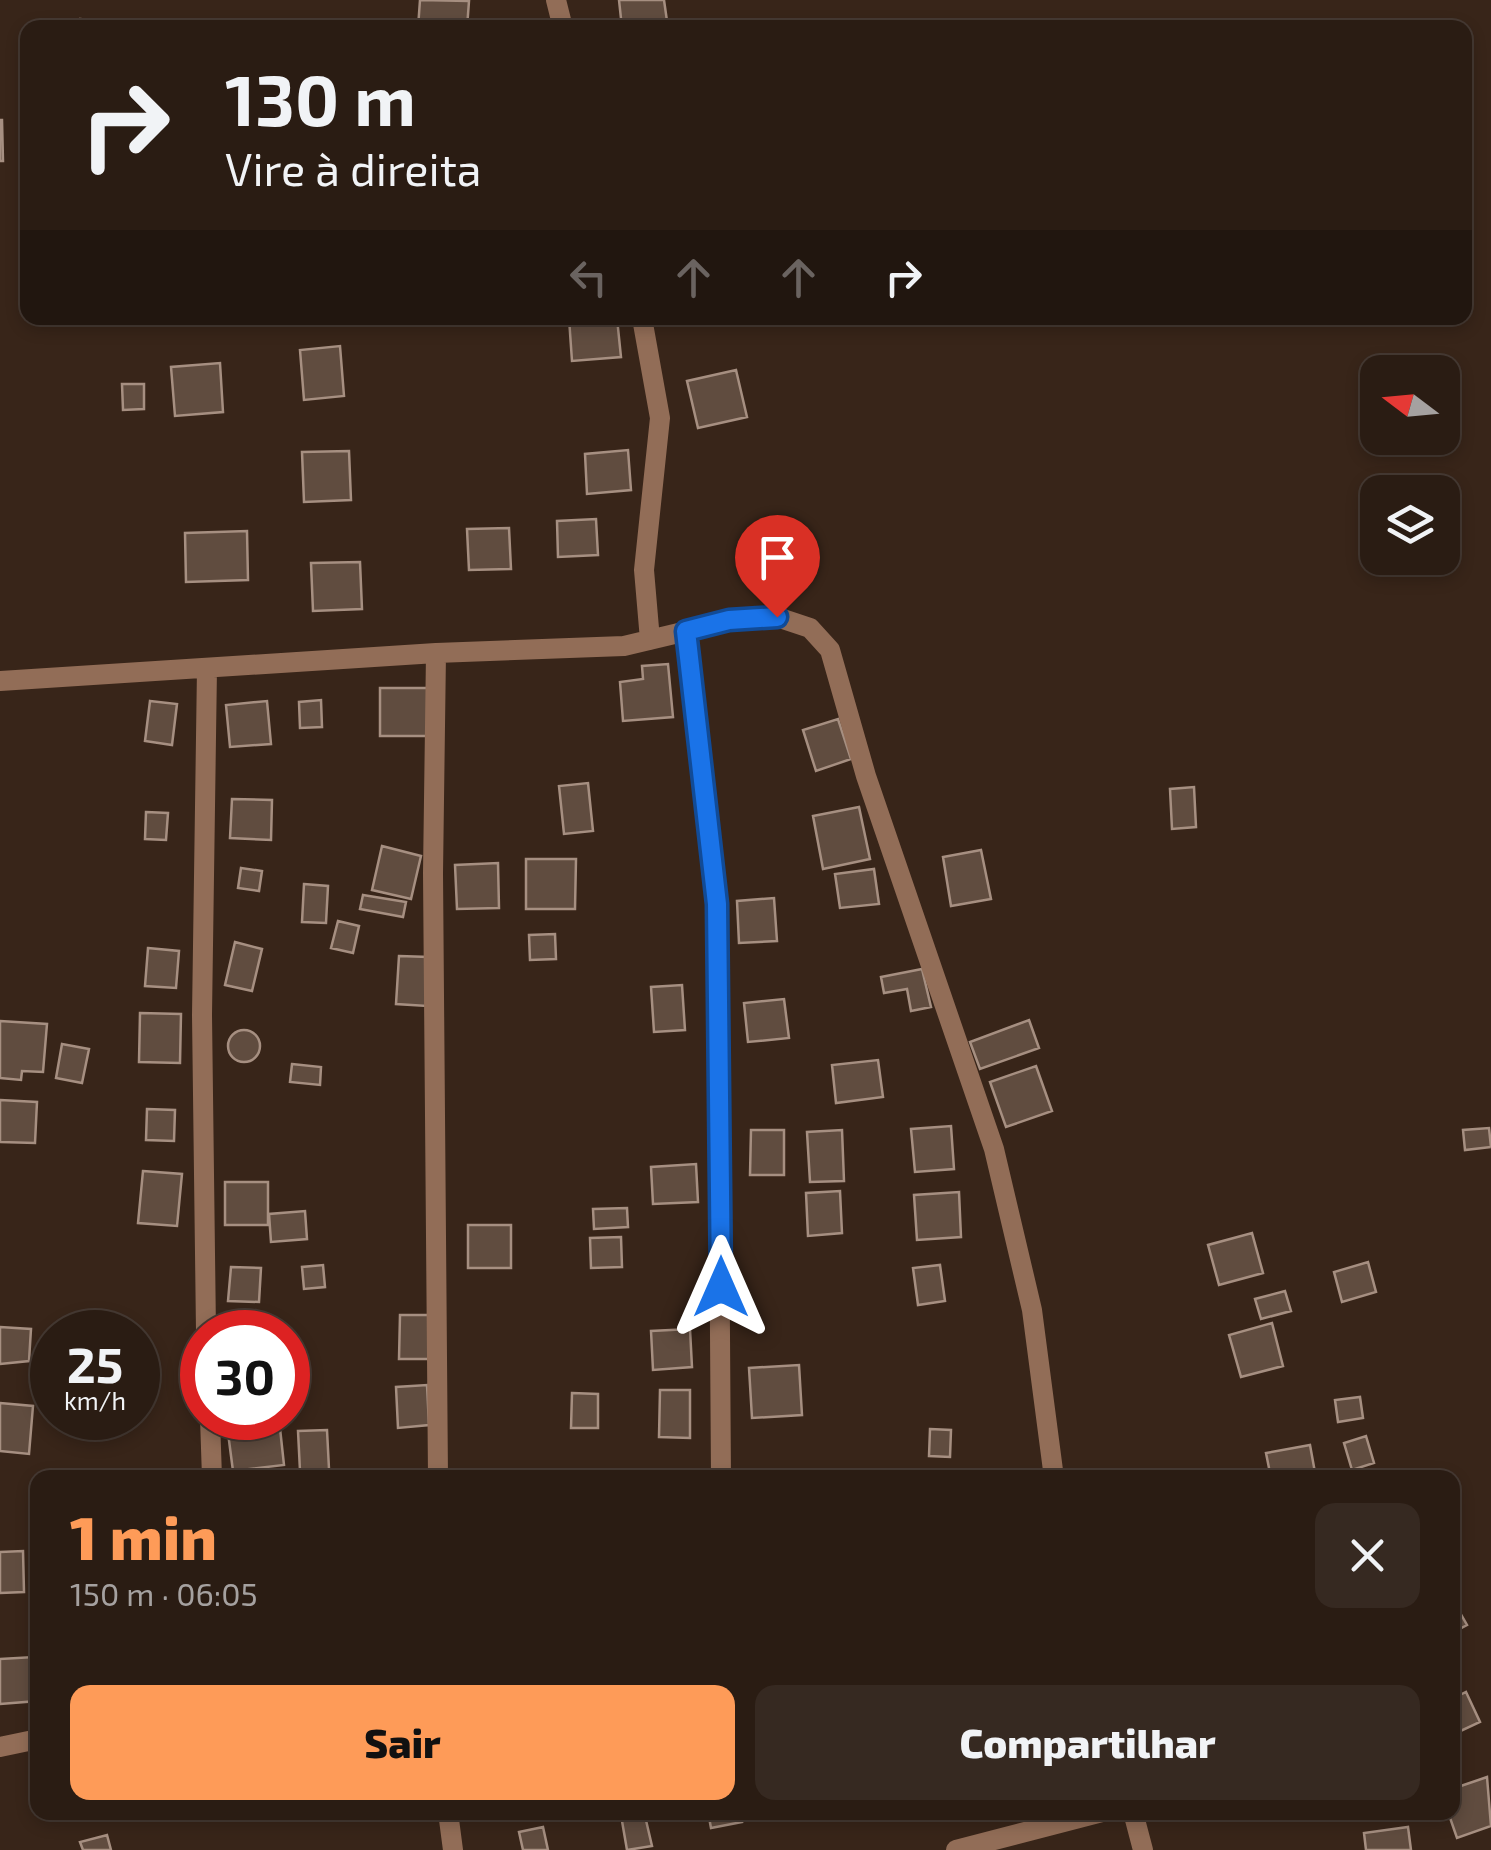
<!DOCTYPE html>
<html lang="pt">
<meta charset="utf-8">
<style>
body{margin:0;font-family:"Exo 2",sans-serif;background:#362921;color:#f1f3f6;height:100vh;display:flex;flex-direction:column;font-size:38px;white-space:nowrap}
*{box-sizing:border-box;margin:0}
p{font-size:32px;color:#a5a1a0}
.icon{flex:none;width:55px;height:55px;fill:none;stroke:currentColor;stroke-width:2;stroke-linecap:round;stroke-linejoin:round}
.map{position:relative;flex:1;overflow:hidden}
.details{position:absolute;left:30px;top:1470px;width:1430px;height:350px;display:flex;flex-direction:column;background:#2a1c13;border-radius:20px;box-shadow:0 5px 15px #0003,0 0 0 2px #463a33}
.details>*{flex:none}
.hud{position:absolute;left:20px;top:20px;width:1452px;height:305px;border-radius:20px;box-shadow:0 5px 15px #0003,0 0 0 2px #463a33;background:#2a1c13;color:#f1f3f6;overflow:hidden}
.needle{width:65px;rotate:286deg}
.controls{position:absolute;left:1360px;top:355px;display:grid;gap:20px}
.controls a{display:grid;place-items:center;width:100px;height:100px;border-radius:20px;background:#2a1c13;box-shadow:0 5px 15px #0003,0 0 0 2px #463a33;font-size:50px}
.speed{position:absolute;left:30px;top:1310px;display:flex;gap:20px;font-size:50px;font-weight:700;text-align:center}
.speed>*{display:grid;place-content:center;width:130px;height:130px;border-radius:50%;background:#2a1c13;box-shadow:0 5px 15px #0003,0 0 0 2px #463a33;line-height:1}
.speed small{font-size:25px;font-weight:400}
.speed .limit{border:15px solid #d22;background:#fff;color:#111}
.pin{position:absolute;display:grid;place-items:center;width:85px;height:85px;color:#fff;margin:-102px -42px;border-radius:50% 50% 50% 0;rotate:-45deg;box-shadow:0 0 10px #0007}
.pin .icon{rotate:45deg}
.me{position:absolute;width:110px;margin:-55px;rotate:0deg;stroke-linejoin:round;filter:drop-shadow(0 0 8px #0008)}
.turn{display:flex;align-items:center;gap:35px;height:210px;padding:0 40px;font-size:45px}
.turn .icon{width:130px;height:130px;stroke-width:2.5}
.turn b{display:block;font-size:70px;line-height:85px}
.lanes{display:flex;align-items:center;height:95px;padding:0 40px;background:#0003;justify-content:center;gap:50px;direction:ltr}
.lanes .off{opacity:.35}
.round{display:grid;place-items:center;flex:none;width:105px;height:105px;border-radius:20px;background:#362921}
.overview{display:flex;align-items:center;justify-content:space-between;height:170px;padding:0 40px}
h1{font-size:60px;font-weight:800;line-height:75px;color:#fe9b58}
.primary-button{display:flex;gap:20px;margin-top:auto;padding:20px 40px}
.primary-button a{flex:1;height:115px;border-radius:20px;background:#fe9b58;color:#111;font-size:40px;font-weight:800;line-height:115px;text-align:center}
.primary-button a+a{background:#362921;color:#f1f3f6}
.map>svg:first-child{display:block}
.building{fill:#604c3f;stroke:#a68f81;stroke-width:2.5}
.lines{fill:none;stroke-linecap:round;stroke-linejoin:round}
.minor{stroke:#926d57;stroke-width:20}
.route-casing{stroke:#114b97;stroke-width:25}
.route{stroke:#1a73e8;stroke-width:18}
</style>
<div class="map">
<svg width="1491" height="1850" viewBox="0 0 1491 1850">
<rect width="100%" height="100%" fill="#382519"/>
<!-- building -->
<path class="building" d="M420 0 469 1 467 28H418Z
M619 0H664L668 28H622Z
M80 19 118 23 117 28H79Z
M0 120H2L3 161H0Z
M569 318H617L621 357 572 361Z
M340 346 344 396 304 400 300 350Z
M220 363 223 412 175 416 171 367Z
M736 370 747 417 698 428 687 381Z
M122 384H144V409L123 410Z
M628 450 631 490 587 494 585 454Z
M349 451 351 500 304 502 302 452Z
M596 519 598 555 558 557 557 521Z
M509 528 511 569 469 570 467 529Z
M247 531 248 580 186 582 185 533Z
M360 562 362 609 313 611 311 563Z
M668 664 673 717 623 721 620 682 643 679 642 666Z
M380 688H429V736H380Z
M321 700 322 727 300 728 299 702Z
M150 701 177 704 172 745 145 741Z
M267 701 271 744 230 747 226 705Z
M838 719 851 759 816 771 803 730Z
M588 783 593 831 564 834 559 786Z
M1194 787 1196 827 1172 829 1170 789Z
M232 799 272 800 271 840 230 838Z
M859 807 870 859 823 869 813 816Z
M146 812 168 813 166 840 145 839Z
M382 846 421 856 411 899 372 890Z
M981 850 991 899 951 906 943 857Z
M526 859H576L575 909H526Z
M498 863 499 908 457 909 455 865Z
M241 868 262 871 259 891 238 888Z
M874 869 879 904 840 908 835 874Z
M304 884 328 886 326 923 302 922Z
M363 895 406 902 403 917 360 909Z
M774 898 777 941 739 943 737 901Z
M338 921 359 926 353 953 331 948Z
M555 934 556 959 530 960 529 935Z
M235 942 262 949 252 991 225 985Z
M148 948 179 951 176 988 145 986Z
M399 956 429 957 427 1006 396 1004Z
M922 969 931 1007 911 1011 907 989 884 993 881 977Z
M682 985 685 1030 654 1032 651 987Z
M784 999 789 1038 748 1042 744 1003Z
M140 1013 181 1014 180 1063 139 1062Z
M1029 1020 1039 1048 980 1069 970 1042Z
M0 1021 47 1024 43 1072 22 1071 21 1080 0 1078Z
M228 1046a16 16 0 1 1 32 0a16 16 0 1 1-32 0Z
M62 1044 89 1049 82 1083 56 1078Z
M878 1060 883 1097 836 1103 832 1065Z
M292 1064 321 1067 320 1085 290 1082Z
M1036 1066 1052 1111 1006 1127 990 1082Z
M0 1100 37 1102 35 1143 0 1142Z
M147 1109 175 1110 174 1141 146 1140Z
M951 1126 954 1169 915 1172 911 1129Z
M1489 1128 1491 1147 1465 1150 1463 1130Z
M751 1130H784V1175H750Z
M842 1130 844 1181 810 1182 807 1132Z
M696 1164 698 1202 653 1204 651 1167Z
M143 1171 182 1174 177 1226 138 1223Z
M225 1182H268V1225H225Z
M840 1191 842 1233 808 1236 806 1193Z
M959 1192 961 1237 917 1240 914 1195Z
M627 1208 628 1227 594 1229 593 1209Z
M305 1211 307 1239 271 1242 269 1214Z
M468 1225H511V1268H468Z
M1252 1233 1263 1273 1219 1285 1208 1245Z
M621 1237 622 1267 591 1268 590 1238Z
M1368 1262 1376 1292 1342 1302 1334 1272Z
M323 1265 325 1287 304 1289 302 1267Z
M940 1265 945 1301 918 1305 913 1268Z
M231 1267 261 1268 259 1302 228 1301Z
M1285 1291 1291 1311 1261 1319 1255 1299Z
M400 1315H431V1359H399Z
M1272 1323 1283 1366 1241 1377 1229 1335Z
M0 1327 31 1329 29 1361 0 1364Z
M690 1329 692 1367 653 1370 651 1331Z
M799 1365 802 1415 752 1418 749 1368Z
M427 1385 429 1425 398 1428 396 1387Z
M660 1390H690V1438L659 1437Z
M572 1393 598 1394V1428H571Z
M1360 1397 1363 1418 1338 1422 1335 1400Z
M0 1403 33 1406 29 1454 0 1451Z
M279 1419 284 1465 233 1471 227 1425Z
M930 1429 951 1430 950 1457 929 1456Z
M327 1430 329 1469 300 1471 298 1431Z
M1366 1436 1374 1463 1352 1470 1344 1443Z
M1310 1445 1316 1478H1271L1266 1453Z
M431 1472V1478H388V1474Z
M23 1551 24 1592 0 1593V1552Z
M1454 1602 1467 1625 1452 1633V1603Z
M34 1657 37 1701 0 1704V1659Z
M1466 1692 1480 1722 1452 1735V1699Z
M1487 1777 1491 1826 1457 1838 1448 1812H1452V1789Z
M708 1812H740L742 1822 711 1828Z
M645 1816 652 1846 627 1850 622 1821Z
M543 1827 548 1850H523L519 1832Z
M1408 1827 1411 1850H1366L1364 1833Z
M107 1835 111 1850H83L80 1842Z"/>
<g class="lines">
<!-- minor -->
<path class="minor" d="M556 0 563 28
M642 318 660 418 644 570 650 640
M686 631 717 904 721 1478
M436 653 433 873 438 1478
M0 681 436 653 624 646 729 621 777 617 810 628 830 650 866 776 994 1149 1032 1310 1054 1478
M206 1332 202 1015 207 668
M210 1418 212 1478
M0 1747 38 1739
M448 1812 453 1850
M1133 1812 1143 1850
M956 1850 1102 1812"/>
</g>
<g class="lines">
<defs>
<path id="route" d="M721 1287 717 904 686 631 729 620 777 617"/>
</defs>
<!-- route casing -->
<use href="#route" class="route-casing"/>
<!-- route -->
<use href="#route" class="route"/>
</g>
</svg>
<div class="controls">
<a><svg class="needle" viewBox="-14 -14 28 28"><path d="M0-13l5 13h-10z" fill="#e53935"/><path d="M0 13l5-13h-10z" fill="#a5a1a0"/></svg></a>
<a><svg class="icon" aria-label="layers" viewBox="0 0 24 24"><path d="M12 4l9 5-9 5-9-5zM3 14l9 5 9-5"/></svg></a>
</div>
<div class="speed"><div>25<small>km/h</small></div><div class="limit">30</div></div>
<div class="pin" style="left:777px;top:617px;background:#d93025"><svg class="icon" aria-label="arrive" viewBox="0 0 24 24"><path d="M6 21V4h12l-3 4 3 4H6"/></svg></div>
<svg class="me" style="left:721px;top:1287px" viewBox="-20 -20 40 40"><path d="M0-17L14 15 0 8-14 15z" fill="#1a73e8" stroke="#fff" stroke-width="4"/></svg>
<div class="hud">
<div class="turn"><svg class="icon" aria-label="right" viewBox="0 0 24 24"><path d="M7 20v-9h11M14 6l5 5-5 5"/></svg><div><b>130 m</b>Vire à direita</div></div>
<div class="lanes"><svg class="icon off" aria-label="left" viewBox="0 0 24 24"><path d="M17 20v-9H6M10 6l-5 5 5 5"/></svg><svg class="icon off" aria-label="ahead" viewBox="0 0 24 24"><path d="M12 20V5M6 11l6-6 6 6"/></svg><svg class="icon off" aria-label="ahead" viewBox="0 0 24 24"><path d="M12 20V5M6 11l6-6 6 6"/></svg><svg class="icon" aria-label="right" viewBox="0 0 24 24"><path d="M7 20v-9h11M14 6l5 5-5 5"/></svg></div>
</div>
<section class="details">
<div class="overview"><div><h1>1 min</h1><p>150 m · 06:05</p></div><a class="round"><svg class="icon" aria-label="close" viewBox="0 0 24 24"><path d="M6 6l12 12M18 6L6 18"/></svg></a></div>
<div class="primary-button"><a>Sair</a><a>Compartilhar</a></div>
</section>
</div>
